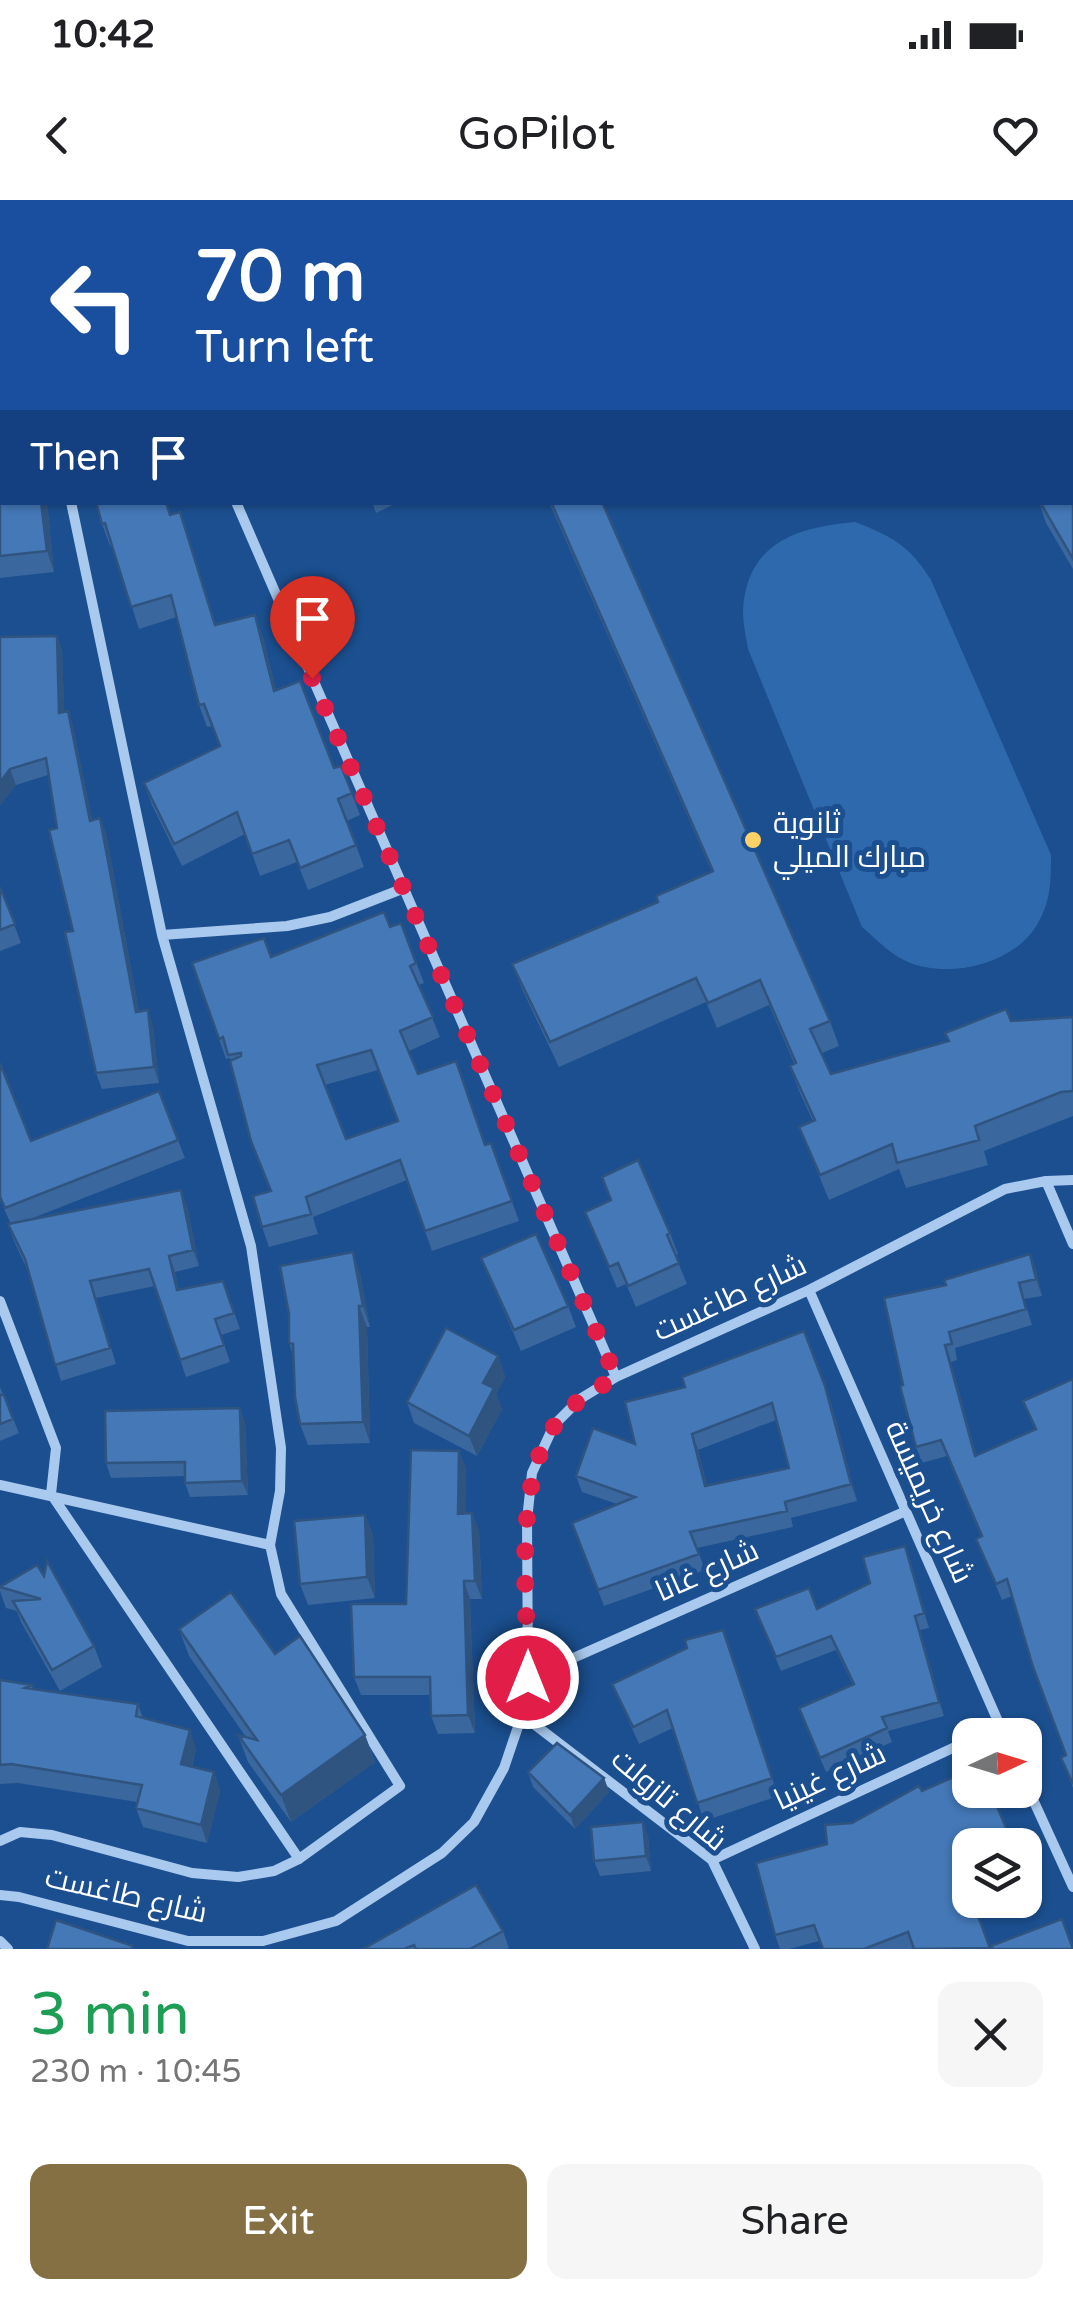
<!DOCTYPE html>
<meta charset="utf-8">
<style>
body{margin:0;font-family:"Varela Round",Cairo,sans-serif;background:#f6f6f6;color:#202124;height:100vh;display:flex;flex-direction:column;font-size:38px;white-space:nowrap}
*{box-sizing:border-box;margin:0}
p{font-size:32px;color:#757577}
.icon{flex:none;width:55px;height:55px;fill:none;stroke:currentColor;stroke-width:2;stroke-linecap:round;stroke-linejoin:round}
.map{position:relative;height:1749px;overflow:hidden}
.drawer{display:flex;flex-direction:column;background:#fff;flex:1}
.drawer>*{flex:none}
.top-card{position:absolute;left:0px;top:0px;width:1075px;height:305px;box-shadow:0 2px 8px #0004;background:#1a4fa0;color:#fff;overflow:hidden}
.needle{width:65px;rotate:86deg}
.fabs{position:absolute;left:952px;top:1518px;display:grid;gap:20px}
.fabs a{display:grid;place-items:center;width:90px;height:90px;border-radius:20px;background:#fff;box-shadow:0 2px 8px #0004;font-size:50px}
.pin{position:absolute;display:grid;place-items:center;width:85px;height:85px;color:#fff;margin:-102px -42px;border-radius:50% 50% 50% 0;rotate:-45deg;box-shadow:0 0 10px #0007}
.pin .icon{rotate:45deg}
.me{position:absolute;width:110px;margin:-55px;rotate:0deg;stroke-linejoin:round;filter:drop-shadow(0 0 8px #0008)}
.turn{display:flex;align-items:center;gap:35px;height:210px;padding:0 30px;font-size:45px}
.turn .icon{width:130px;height:130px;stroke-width:2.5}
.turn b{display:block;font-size:70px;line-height:85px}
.then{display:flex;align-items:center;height:95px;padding:0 30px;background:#0003;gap:20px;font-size:38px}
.round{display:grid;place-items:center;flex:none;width:105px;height:105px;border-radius:20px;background:#f6f6f6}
.head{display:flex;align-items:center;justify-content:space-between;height:170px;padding:0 30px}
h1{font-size:60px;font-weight:600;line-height:75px;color:#1e9e55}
.action{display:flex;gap:20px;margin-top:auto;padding:20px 30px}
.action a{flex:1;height:115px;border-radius:20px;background:#847042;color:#fff;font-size:40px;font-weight:600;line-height:115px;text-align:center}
.action a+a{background:#f6f6f6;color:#202124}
.status{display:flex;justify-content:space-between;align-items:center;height:70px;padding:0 50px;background:#fff;direction:ltr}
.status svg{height:28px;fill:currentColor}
header{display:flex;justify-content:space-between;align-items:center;height:130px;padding:0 30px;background:#fff;font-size:45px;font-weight:600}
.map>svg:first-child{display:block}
.green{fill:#2e69ad}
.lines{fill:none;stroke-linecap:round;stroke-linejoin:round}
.street{stroke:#a9c9ee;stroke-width:10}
.wall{fill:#3a679d;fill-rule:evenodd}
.shaded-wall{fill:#305480}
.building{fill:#4478b7;stroke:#305480;stroke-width:2.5;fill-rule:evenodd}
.route{stroke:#e11d48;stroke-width:18;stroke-dasharray:0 32.4}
.poi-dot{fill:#ffd166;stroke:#1b4f8f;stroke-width:4}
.labels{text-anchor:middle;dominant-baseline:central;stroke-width:10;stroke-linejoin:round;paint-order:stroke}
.poi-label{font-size:30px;fill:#fff;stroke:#1b4f8f;text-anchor:start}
.street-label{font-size:30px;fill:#fff;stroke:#1b4f8f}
</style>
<div class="status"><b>10:42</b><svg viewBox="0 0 49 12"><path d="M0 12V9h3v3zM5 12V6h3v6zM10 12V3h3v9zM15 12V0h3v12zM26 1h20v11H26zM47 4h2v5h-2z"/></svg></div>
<header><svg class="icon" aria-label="back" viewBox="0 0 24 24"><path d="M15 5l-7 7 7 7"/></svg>GoPilot<svg class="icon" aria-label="heart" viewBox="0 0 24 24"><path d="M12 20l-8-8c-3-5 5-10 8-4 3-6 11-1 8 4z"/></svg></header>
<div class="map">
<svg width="1073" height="1749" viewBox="0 0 1073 1749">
<rect width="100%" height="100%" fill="#1b4f8f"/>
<!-- green -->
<path class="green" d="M855 322C893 337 909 345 931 380L1051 655C1051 679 1051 701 1038 723 1016 763 954 778 913 764 893 757 878 741 862 727L748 449C746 437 743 423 743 410 747 342 798 327 855 322Z"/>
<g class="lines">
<!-- street -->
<path class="street" d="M1072 211 1073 212
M236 302 616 1177
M162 735 287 726 330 717 402 689
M1046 981 1073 1044
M809 1090 1004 1535
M0 1101 56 1248 51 1294 299 1659
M0 1285 270 1345
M528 1478 906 1311
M522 1515 712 1660 755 1749
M980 1535 1000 1526
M1025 1582 1073 1687
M0 1641 20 1632 52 1635 192 1673 238 1677 274 1671 299 1659 400 1586 281 1394 270 1345 280 1291 281 1248 251 1046 162 735 71 302
M712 1660 970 1540
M0 1695 19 1697 188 1741H263L336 1721 442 1653 474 1622 504 1568 522 1515 528 1478 527 1320 532 1273 554 1225 580 1199 616 1177 809 1090 1005 989 1046 981 1073 980
M0 1741 8 1749"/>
</g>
<!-- wall -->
<path class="wall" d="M894 0H1062L1063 2H899Z
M0 187 2 302H47L54 372 0 378Z
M1073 231V369L1046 323 1039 302H1072Z
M372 302H399L376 313Z
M549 302H602L830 821 839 846 822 853 831 874 948 841 1011 821 1073 817V916L984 951 988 965 906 988 899 969 829 1000 799 927 813 921 799 891 790 866 794 863 769 805 717 828 706 802 559 867 522 789 512 764 658 702 712 672Z
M180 312 216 425 263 437 276 490 334 568 341 566 360 615 347 621 364 667 308 690 297 662 260 676 245 634 182 666 152 605 144 583 219 546 212 526 207 527 199 505 177 417 139 429 112 345 110 346 102 324 172 315Z
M57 436 62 451 64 512 68 511 73 527 92 620 100 618 106 634 139 811 153 826 159 883 102 889 96 873 48 575 16 585 0 605V437Z
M0 687 21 743 0 751Z
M401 723 424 783 419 785 440 837 409 851 418 874 485 945 491 943 519 1021 432 1051 407 980 313 1017 318 1034 269 1047 262 1027 270 991 231 860 230 858 226 859 192 763 271 757ZM378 870 397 921 346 939 325 885Z
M0 863 31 941 159 891 185 958 23 1022 187 1006 199 1066 175 1072 179 1090 223 1081 240 1129 221 1135 230 1162 186 1177 155 1086 96 1098 116 1164 61 1181 27 1069 14 1041 8 1024H11L0 1000Z
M610 1000 670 1033 678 1054 675 1055 687 1084 636 1107 626 1084 617 1088 585 1012Z
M1030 1054 1036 1070 1042 1096 1024 1099 1032 1125 955 1148 957 1160 951 1162 976 1255 1035 1230 1023 1201 1073 1179V1588L1061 1558 1066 1555 1012 1396 1002 1400 976 1339 981 1337 947 1256 922 1263 916 1247 903 1185 946 1085Z
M481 1058 568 1106 576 1127 521 1151Z
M360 1073 370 1127H367L370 1243 308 1245 300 1224 294 1158 289 1143Z
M498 1156 505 1177 496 1194 502 1209 477 1256 414 1223 407 1202Z
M0 1187 19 1233 0 1241Z
M625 1202H831L857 1301 791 1318 793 1327 697 1348 705 1370 604 1406 572 1323 617 1304 582 1292 576 1276 635 1244ZM776 1220 789 1268 707 1285 698 1250Z
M245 1222 248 1295 190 1297 185 1283V1276L111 1278 106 1263Z
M459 1251 466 1269 465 1314 472 1313 479 1331 482 1399H470L475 1533 438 1534 431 1516 430 1495H361L354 1477 406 1404Z
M365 1315 373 1336 375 1398 308 1405 300 1384Z
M910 1360 929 1428 920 1430 944 1516 888 1531 892 1542 826 1572 799 1508 853 1485 836 1450 781 1471 755 1409H817L870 1383Z
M44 1376 94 1446 102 1467 60 1491 21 1422 17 1411 6 1408 0 1391V1386Z
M179 1429 275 1454 365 1535 375 1562 291 1622 248 1562 238 1535 246 1537 189 1456Z
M723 1430 778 1596 704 1621 673 1528 639 1544 612 1484Z
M0 1480 32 1485 33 1490 138 1504 143 1518 196 1548 192 1567 214 1572 220 1591 207 1643 143 1627 136 1608 137 1602 18 1583 0 1584Z
M528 1572 604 1578 609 1592 575 1629 533 1587Z
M990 1590 1013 1645H970V1678L965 1680 990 1749H914V1748L910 1749H823L819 1741 789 1749H780L775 1735 827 1644 852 1623 922 1591Z
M648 1636 651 1671 600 1676 594 1661Z
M503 1731 509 1748 507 1749H359Z"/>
<!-- shaded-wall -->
<path class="shaded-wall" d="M41 302H47L54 372 47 351Z
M255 415 263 437 282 513 274 491Z
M57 436 62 451 65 528 59 513Z
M68 511 73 527 96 637 90 621Z
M10 569 16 585 0 605V582Z
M100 618 106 634 142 827 136 812Z
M148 810 153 826 159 883 154 867Z
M181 990 187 1006 199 1066 193 1050Z
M353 1052 360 1073 370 1127 363 1106Z
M1030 1054 1036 1070 1042 1096 1036 1079Z
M169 1056 175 1072 183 1106 177 1090Z
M359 1106 367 1127 370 1243 363 1222Z
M945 1145 951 1162 981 1272 975 1256Z
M498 1156 505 1177 496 1194 502 1209 477 1256 469 1236 483 1183Z
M825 1186 831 1202 857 1301 851 1284Z
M240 1208 245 1222 248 1295 242 1281Z
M692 1234 698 1250 711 1302 705 1286Z
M459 1251 466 1269 465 1332 458 1314Z
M472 1313 479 1331 482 1399 475 1381Z
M365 1315 373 1336 375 1398 367 1377Z
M905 1346 910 1360 929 1428 924 1413Z
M464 1381 470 1399 475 1533 468 1515Z
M915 1416 920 1430 944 1516 939 1502Z
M190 1530 196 1548 188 1582 181 1564Z
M365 1535 375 1562 291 1622 281 1595Z
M214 1572 220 1591 207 1643 201 1625Z
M604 1578 609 1592 575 1629 570 1615Z
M643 1622 648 1636 651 1671 646 1656Z"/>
<!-- building -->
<path class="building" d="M26 0H84L87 2H23Z
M644 0H677L680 2H642Z
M934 0H1057L1056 2H940Z
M1072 34 1073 35V112H1072Z
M0 187H2V302H41L47 351 0 356Z
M1073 231V359L1040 302H1072Z
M96 302H166L170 315 180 312 215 425 255 415 274 491 300 481 334 568 341 566 352 593 338 599 356 645 300 668 289 640 252 654 237 612 174 644 144 583 220 546 204 504 199 505 171 395 131 407 105 323 102 324Z
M551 302H602L830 821 810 829 831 874 949 841 945 833 1006 809 1011 821 1073 817V891L1061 892 975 926 979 940 897 963 892 944 820 975 799 927 815 920 790 866 796 863 760 780 708 803 696 778 550 842 512 764 658 702 656 696 713 671Z
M57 436 59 513 68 511 90 621 100 618 136 812 148 810 154 867 96 873 65 732 73 731 49 630 57 628 46 558 10 569 0 582V437Z
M0 687 15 724 0 730Z
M384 712 390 727 401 723 416 763 410 766 433 817 400 831 418 874 456 861 485 945 491 943 512 1001 425 1031 400 960 306 997 311 1014 262 1027 253 996 271 991 251 941 230 861 241 856V853L228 855 223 837 219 839 192 763 264 738 271 757ZM371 850 398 921 346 939 317 865Z
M0 863 31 941 159 891 178 940 5 1008 0 997Z
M638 960 670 1033 667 1035 679 1063 628 1086 618 1063 609 1067 585 1012 611 1000 602 977Z
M181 990 193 1050 169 1056 177 1090 223 1081 234 1113 215 1119 224 1145 180 1160 149 1069 90 1081 110 1148 55 1165 25 1059 8 1024Z
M536 1034 568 1106 514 1130 481 1058Z
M353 1052 363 1106H359L363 1222 300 1224 295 1197 293 1144 289 1143V1114L280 1066Z
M1030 1054 1036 1079 1019 1083 1026 1109 949 1132 952 1144 945 1145 975 1256 1036 1229 1023 1201 1073 1179V1584L1061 1558 1066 1555 1033 1467 1007 1379 996 1384 976 1339 982 1336 941 1240 916 1247 900 1186 903 1185 884 1098 946 1085 944 1080Z
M446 1128 498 1156 483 1183 494 1188 469 1236 407 1202Z
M804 1131 825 1186 851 1284 785 1302 787 1311 690 1332 699 1354 598 1390 572 1323 635 1297 576 1276 593 1228 635 1244 625 1202 685 1187 682 1177ZM772 1203 789 1268 705 1286 692 1234Z
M0 1195H4L13 1219 0 1224Z
M240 1208 242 1281 185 1283V1262L106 1263 105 1211Z
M411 1250 459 1251 458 1314 472 1313 475 1381H464L468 1515 431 1516 430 1477H354L351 1404H406Z
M365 1315 367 1377 300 1384 294 1321Z
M905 1346 924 1413 915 1416 939 1502 882 1517 887 1528 820 1558 799 1508 854 1484 831 1436 776 1457 755 1409 809 1388 817 1409 870 1383 863 1357Z
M47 1361 94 1446 52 1470 13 1401 41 1399 0 1387 37 1365 44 1376Z
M231 1392 275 1454 300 1436 365 1535 281 1595 238 1535 257 1540 179 1429Z
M723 1430 772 1578 697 1603 667 1510 633 1527 612 1484 687 1448 685 1440Z
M0 1480 32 1485 25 1488 138 1504 136 1516 190 1530 181 1564 214 1572 201 1625 136 1608 142 1585 11 1564 0 1565Z
M557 1543 604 1578 570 1615 528 1572Z
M970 1570V1590H990L1012 1642 1005 1645H970V1660L960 1664 970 1693V1700H972L990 1748 914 1749 908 1732 864 1749H823L814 1725 775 1735 756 1663 827 1644 825 1625 852 1623 919 1586 922 1591Z
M643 1622 646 1656 594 1661 591 1627Z
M476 1685 503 1731 470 1749H416L414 1745 404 1749H359H363Z
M1062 1719 1073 1749H993L991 1746Z
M56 1720 133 1746 132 1749H47Z"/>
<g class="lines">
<!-- route -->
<path class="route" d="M312 478 616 1177C595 1190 570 1203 555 1225 512 1283 528 1407 528 1478"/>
</g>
<!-- markers -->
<circle class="poi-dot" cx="753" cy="640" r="10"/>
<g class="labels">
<!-- poi labels -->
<g class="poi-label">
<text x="773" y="623">ثانوية<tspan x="773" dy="34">مبارك الميلي</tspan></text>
</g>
<!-- street labels -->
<g class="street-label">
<text transform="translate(730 1098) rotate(-25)">شارع طاغست</text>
<text transform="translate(929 1302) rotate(66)">شارع خريميسة</text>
<text transform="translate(707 1371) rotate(-24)">شارع غانا</text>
<text transform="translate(830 1577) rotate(-25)">شارع غينيا</text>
<text transform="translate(669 1600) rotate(40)">شارع تازولت</text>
<text transform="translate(126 1695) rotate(13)">شارع طاغست</text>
</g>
</g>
</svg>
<div class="fabs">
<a><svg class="needle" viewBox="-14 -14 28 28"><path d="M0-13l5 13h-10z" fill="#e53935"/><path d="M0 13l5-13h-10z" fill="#757577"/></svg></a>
<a><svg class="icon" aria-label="layers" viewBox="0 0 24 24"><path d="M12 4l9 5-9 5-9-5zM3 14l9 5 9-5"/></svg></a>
</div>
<div class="pin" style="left:312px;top:478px;background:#d93025"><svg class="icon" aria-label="arrive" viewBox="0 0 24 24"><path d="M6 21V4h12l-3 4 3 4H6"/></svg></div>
<svg class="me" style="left:528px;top:1478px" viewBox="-20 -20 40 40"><circle r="17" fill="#e11d48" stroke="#fff" stroke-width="3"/><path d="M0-11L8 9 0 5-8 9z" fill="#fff"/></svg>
<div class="top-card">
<div class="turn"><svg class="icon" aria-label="left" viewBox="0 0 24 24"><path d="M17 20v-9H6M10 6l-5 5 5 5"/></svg><div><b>70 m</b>Turn left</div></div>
<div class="then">Then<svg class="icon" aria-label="arrive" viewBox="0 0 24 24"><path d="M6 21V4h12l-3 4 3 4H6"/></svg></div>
</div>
</div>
<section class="drawer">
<div class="head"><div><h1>3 min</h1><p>230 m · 10:45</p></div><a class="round"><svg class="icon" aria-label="close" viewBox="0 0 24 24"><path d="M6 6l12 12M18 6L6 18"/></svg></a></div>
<div class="action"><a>Exit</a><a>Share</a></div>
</section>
